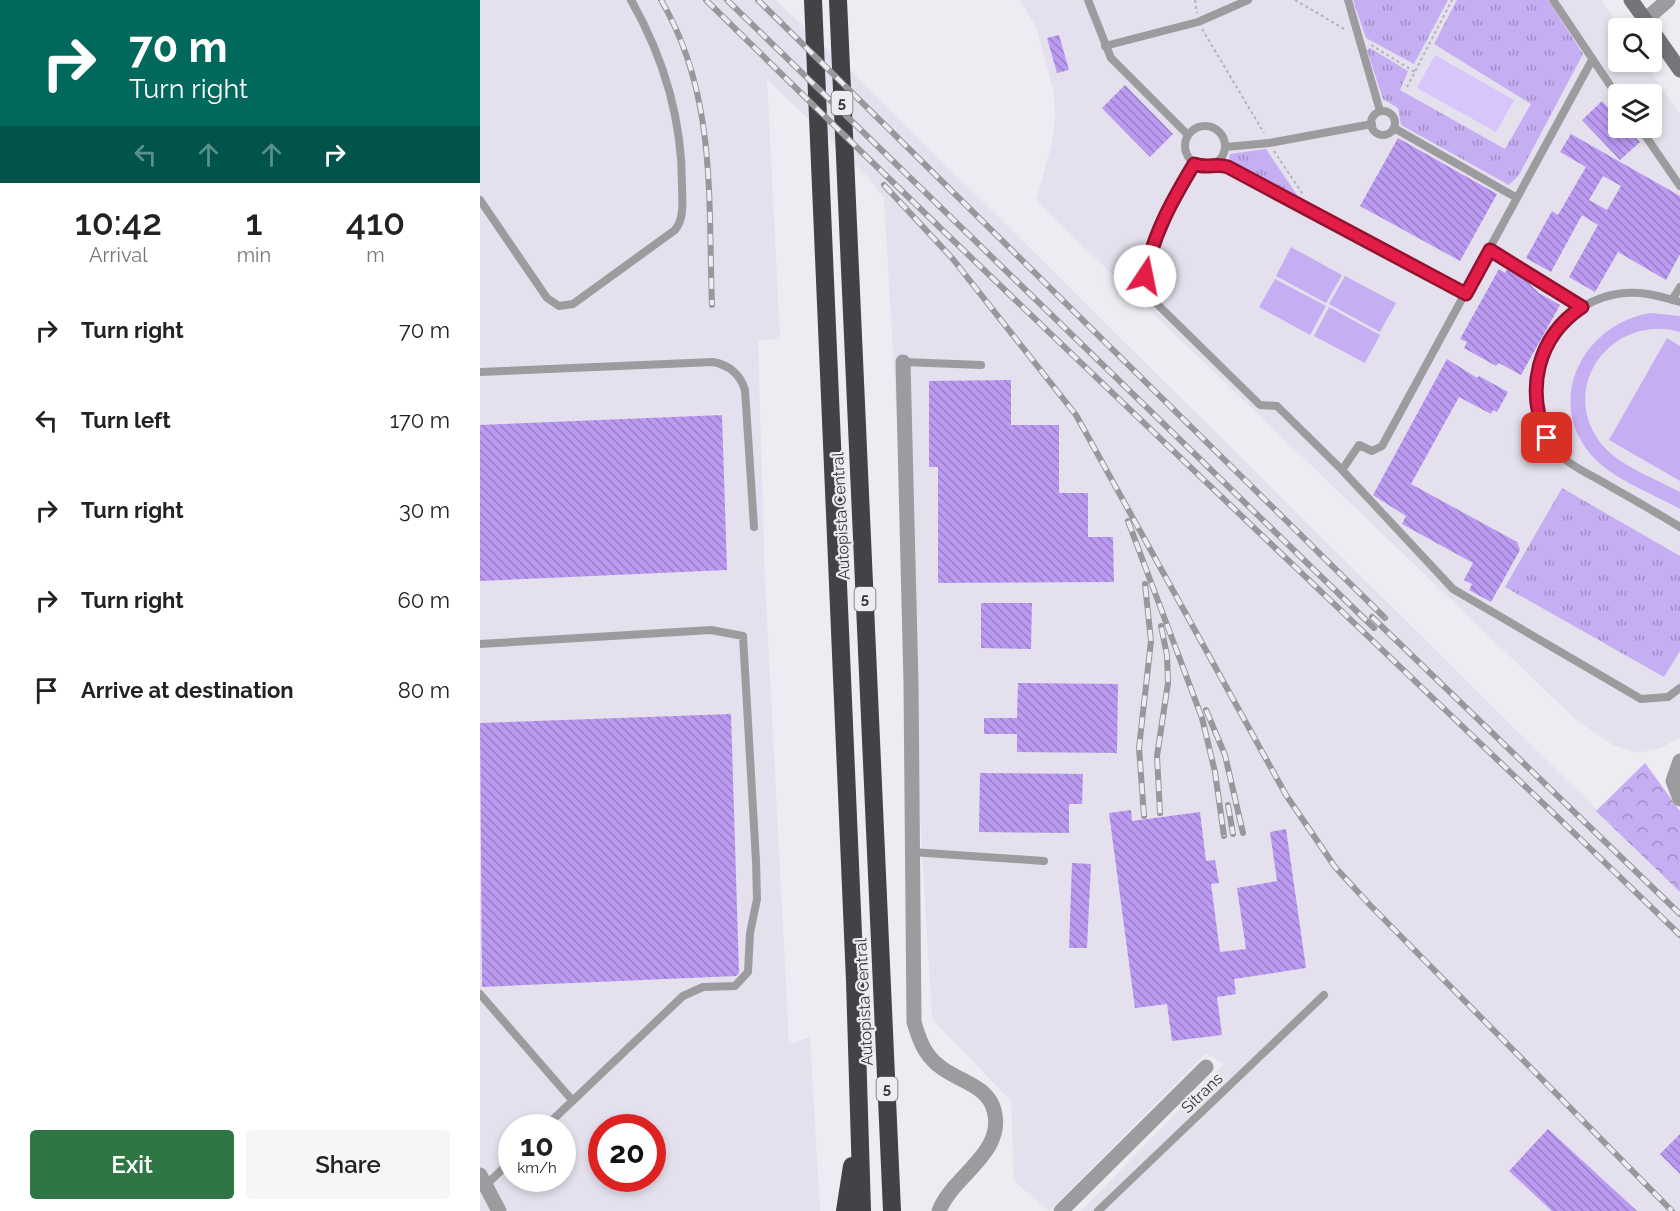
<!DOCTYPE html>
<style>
body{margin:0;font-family:Raleway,sans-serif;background:#f6f6f6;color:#222;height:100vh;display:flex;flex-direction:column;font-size:22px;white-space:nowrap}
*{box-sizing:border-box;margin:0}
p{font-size:20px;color:#767676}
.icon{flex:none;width:33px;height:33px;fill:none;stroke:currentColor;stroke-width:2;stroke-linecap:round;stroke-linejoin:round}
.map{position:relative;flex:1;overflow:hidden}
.drawer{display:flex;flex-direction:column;background:#fff;width:480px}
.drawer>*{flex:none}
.banner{background:#00695c;color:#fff;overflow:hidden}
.fabs{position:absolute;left:1128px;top:18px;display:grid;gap:12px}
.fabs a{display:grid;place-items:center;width:54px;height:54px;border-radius:6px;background:#fff;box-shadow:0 3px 9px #0003;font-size:30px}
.speed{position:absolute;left:18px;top:1114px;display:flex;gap:12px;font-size:30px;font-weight:700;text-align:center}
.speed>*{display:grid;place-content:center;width:78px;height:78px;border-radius:50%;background:#fff;box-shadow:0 3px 9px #0003;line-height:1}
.speed small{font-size:15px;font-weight:400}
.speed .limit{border:9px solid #d22;background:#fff;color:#111}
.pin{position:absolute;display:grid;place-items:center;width:51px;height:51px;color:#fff;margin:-26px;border-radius:12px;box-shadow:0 3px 9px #0006}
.me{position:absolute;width:66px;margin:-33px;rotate:11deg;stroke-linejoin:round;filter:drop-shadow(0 0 4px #0008)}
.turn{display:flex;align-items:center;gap:21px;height:126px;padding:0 30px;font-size:27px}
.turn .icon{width:78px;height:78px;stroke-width:2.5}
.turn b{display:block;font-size:42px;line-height:51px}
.lanes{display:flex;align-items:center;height:57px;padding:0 30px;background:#0003;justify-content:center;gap:30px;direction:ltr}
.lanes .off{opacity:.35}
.eta{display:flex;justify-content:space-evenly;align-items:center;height:102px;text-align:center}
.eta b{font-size:36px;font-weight:600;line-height:42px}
.cta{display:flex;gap:12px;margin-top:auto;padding:12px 30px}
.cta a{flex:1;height:69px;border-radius:6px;background:#2e7644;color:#fff;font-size:24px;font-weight:600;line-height:69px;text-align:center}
.cta a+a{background:#f6f6f6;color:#222}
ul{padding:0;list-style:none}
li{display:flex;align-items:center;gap:18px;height:90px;padding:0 30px}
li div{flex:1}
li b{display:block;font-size:22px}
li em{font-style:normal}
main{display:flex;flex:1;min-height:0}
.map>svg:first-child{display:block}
.built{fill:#e4e0ed;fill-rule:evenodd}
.grass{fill:url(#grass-tufts)}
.park{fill:url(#park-crowns)}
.garden{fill:#c6aef2}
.water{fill:#d7c5fb}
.building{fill:url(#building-back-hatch);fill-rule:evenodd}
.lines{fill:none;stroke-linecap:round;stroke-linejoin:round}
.path{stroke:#b4b3b8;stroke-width:2;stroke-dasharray:3 3;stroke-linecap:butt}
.service{stroke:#9c9b9e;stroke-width:8}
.minor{stroke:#9c9b9e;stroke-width:15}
.tertiary{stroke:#9c9b9e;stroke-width:15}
.secondary{stroke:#757478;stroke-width:15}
.motorway{stroke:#434246;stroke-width:18}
.rail-casing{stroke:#99979c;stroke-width:6}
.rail{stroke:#eeecf2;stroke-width:4;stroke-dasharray:11;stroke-linecap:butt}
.route-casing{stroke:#92132f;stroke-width:15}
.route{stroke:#e11d48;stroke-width:10}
.labels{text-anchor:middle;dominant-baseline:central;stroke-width:4.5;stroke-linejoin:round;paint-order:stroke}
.shield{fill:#eeecf2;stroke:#6c6a6e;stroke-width:1.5}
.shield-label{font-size:15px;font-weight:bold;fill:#343336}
.street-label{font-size:16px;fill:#343336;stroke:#eeecf2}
</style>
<main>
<section class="drawer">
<div class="banner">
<div class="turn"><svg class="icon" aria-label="right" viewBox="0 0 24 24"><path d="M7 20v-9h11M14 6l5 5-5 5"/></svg><div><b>70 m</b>Turn right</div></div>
<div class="lanes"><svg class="icon off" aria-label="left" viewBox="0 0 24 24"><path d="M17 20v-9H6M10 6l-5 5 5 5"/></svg><svg class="icon off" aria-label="ahead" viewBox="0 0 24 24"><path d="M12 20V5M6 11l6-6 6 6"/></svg><svg class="icon off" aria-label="ahead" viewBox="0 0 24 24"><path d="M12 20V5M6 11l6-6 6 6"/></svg><svg class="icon" aria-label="right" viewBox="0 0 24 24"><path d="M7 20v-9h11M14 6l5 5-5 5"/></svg></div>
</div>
<div class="eta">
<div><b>10:42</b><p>Arrival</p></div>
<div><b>1</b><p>min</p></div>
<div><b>410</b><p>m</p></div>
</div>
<ul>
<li><svg class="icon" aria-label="right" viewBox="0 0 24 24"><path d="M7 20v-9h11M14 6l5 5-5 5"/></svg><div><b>Turn right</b></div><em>70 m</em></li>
<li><svg class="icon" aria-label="left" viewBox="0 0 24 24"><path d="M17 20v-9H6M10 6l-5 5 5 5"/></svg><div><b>Turn left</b></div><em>170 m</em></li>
<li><svg class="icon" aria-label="right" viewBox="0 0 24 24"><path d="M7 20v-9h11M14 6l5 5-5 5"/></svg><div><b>Turn right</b></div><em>30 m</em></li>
<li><svg class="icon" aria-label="right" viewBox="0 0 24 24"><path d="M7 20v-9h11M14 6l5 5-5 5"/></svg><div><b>Turn right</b></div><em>60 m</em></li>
<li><svg class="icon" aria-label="arrive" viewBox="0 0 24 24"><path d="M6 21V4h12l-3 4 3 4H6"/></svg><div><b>Arrive at destination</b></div><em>80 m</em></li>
</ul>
<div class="cta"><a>Exit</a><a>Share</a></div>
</section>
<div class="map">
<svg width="1200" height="1211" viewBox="0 0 1200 1211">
<defs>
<pattern id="grass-tufts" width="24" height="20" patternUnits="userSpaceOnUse" patternTransform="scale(1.5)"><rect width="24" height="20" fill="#c6aef2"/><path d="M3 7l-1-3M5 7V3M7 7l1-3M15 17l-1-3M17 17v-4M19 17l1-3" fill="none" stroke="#a28ec5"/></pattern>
<pattern id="park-crowns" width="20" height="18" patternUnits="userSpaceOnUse" patternTransform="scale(1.5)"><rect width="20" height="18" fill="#c6aef2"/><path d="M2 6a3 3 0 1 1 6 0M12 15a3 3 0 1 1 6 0" fill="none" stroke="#a28ec5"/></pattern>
<pattern id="building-back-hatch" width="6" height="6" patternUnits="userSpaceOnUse" patternTransform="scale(1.5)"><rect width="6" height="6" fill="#bb9af2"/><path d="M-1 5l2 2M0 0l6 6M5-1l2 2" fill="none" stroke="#997ec5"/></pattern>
</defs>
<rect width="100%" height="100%" fill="#eeecf2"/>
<!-- built -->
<path class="built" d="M0 0H296L386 86 1200 892V1211H601L744 1064 726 1053 569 1211 534 1181 531 1101 452 1019 404 198 390 179 287 79 300 339 278 340 285 580 309 1044 330 1037 340 1211H0ZM32 1128H82V1179H32ZM122 1128H172V1179H122Z
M540 0H1121L1141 28H1138V62H1164L1200 114V737L1183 747 1158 753 1133 745 1095 719 556 201 572 143 575 119 574 93 556 27ZM1138 94H1172V128H1138Z"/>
<!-- grass -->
<path class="grass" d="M873 0H968L934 64 886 38Z
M977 0H1068L1103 54 1039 175 1029 185 921 125 918 108 903 99 887 50 890 48 928 71 920 90 1025 149 1051 104 954 44Z
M786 149 821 201 749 160 750 154Z
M1082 488 1200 556V651L1184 677 1025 587Z"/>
<!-- park -->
<path class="park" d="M1165 763 1200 811V892L1116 811Z"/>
<!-- garden -->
<path class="garden" d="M811 247 862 275 846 303 796 276Z
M865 276 916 303 900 332 849 304Z
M795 279 846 306 830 335 779 307Z
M849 307 900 335 885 363 834 336Z
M1170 313 1200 316V332C1135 313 1078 383 1119 441 1137 465 1174 478 1200 492V509C1175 495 1136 480 1116 460 1062 406 1100 325 1170 313Z
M1187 338 1200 346V481L1129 440Z"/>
<!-- water -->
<path class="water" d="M955 55 1034 100 1016 132 937 88Z"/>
<!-- building -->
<path class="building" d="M579 35 589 70 577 73 567 38Z
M645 85 693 134 670 157 622 108Z
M1122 101 1138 119V128H1146L1160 142 1140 160 1102 120Z
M1091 134 1200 196V254L1186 280 1138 252 1115 292 1089 277 1118 225 1102 215 1071 272 1046 258 1072 211 1078 215 1106 167 1080 152ZM1123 176 1141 186 1127 210 1109 200Z
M918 138 1017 194 980 261 880 206Z
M1028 268 1043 278 1059 293 1080 305 1041 375 1019 363 1016 366 984 348 987 342 980 339 1019 269 1025 273Z
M967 359 997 378 999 376 1028 392 1017 412 1013 410 1011 414 979 397 931 484 1037 542 1040 550 1011 602 989 590 992 584 984 580 993 563 922 524 926 516 893 495Z
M531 380V425H579V493H608V537H633L634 582 458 583V467H449V381Z
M242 415 247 570 0 581V425Z
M501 603H552L551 649 501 648Z
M538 683 638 684 637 753 537 752V734H504V718H537Z
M251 714 259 973 256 976 2 987 0 723Z
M500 773 603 774 602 804H589V833L499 832Z
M651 810 652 821 720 812 726 861 735 860 739 883 731 884 740 952 766 949 757 888 797 881 790 832 806 829 826 968 754 979 756 994 737 997 742 1035 692 1041 687 1004 655 1008 629 813Z
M592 863 611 864 607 948H589Z
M1068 1129 1157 1211H1072L1029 1171Z
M1200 1134V1174L1180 1154Z"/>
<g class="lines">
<!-- path -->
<path class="path" d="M715 0 717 13
M815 0 866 30
M722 29 784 133
M891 45 935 72
M927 87 972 0
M794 151 824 196"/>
<!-- service -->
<path class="service" d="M608 0 631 58 708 135
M868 0 900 111
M1073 0 1138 97
M625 46 718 22 768 0
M891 123a12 12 0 1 1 24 0a12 12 0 1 1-24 0Z
M705 146a20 20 0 1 1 40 0a20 20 0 1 1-40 0Z
M914 128 1037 198
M1160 128 1200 186
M746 147 789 143 892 124
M714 164C697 192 663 242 665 276 666 283 670 292 672 299L780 405 797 406 862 470 879 445 892 451 902 446 1112 60
M736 164 748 167 986 294
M0 200 67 298 79 306 93 304 195 230C205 217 202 201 202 185 202 118 184 58 151 0
M1010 250 1102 307
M1192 300 1200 287
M1200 302C1179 296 1160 290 1137 294 1067 306 1030 392 1076 450 1087 464 1105 472 1121 481 1147 496 1174 511 1200 527
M423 362 501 365
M0 372 233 362C249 365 260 374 265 390L274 527
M862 470 973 589 1161 699 1188 697 1200 688
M0 644 231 630 263 636 276 861 277 899 270 933 268 972 255 986 223 987 203 996 64 1128
M432 852 564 861
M0 994 92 1100
M6 1185 32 1160
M618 1211 844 995"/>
<!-- minor -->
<path class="minor" d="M1165 20 1188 0
M423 362 431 683 434 1022C439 1039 444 1054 458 1065 476 1081 507 1084 514 1110 526 1153 472 1176 459 1211
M1200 761 1193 781 1200 799
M581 1211 726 1067"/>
<!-- tertiary -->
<path class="tertiary" d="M0 1175 19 1211"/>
<!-- secondary -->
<path class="secondary" d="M1151 0 1171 28
M1172 30 1200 70"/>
<!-- motorway -->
<path class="motorway" d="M333 0 375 981 382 1211
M358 0 412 1211
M365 1211 372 1166"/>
<defs>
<path id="rail" d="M181 0C237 95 228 199 232 305
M226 0C547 316 876 622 1200 935
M247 0 894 628
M278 0 905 618
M404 185 472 258 596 415 806 795 855 867 889 904 1192 1211
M648 521 722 718 735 772 744 836
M892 617 1200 914
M726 710 745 755 763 833
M748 805 753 834
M680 813 677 756 688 683 687 655 681 626
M664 816 659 748 671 641 665 584"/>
</defs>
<!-- rail casing -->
<use href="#rail" class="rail-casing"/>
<!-- rail -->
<use href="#rail" class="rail"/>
</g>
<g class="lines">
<defs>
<path id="route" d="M665 276C673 234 693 199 714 164 726 169 736 163 748 167L986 294 1010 250 1102 307C1057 337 1045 390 1067 438"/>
</defs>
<!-- route casing -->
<use href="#route" class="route-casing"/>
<!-- route -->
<use href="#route" class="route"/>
</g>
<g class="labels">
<!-- shield labels -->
<g class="shield">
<rect x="351.5" y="91" width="21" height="24" rx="4.5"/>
<rect x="374.5" y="587" width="21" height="24" rx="4.5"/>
<rect x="396.5" y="1077" width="21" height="24" rx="4.5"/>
</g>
<g class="shield-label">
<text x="362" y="103">5</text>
<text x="385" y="599">5</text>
<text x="407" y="1089">5</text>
</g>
<!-- street labels -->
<g class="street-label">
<text transform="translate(361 516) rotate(-93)">Autopista Central</text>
<text transform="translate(384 1002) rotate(-93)">Autopista Central</text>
<text transform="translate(722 1093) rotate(-44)">Sitrans</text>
</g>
</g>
</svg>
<div class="fabs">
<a><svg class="icon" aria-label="search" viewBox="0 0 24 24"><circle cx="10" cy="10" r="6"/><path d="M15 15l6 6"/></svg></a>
<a><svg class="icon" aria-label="layers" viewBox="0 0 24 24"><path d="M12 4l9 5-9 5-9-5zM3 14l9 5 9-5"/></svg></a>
</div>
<div class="speed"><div>10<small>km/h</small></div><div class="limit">20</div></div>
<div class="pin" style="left:1067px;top:438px;background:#d93025"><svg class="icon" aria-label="arrive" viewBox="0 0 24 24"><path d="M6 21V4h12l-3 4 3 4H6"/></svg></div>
<svg class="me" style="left:665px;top:276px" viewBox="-20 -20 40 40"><circle r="19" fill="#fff"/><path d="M0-13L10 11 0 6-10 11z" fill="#e11d48"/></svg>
</div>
</main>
